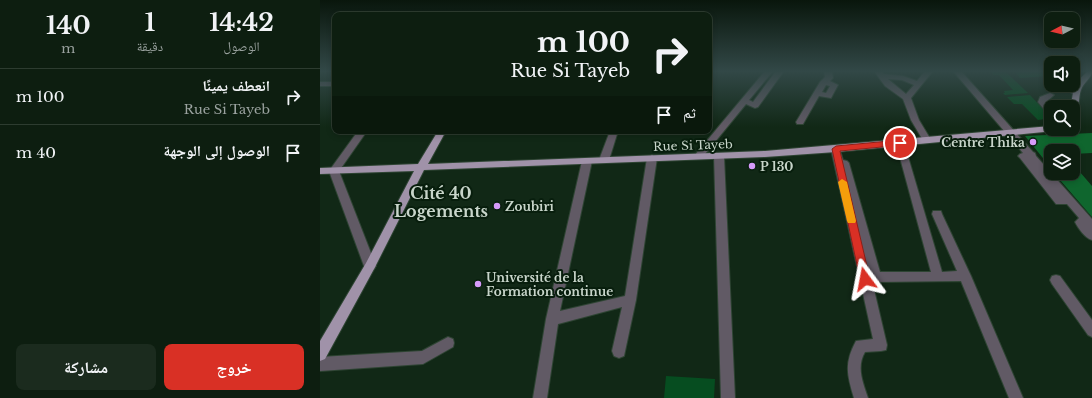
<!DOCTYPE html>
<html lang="ar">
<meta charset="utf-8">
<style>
body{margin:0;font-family:"Libre Baskerville","Noto Naskh Arabic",serif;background:#1b2b1e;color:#f1f3f6;direction:rtl;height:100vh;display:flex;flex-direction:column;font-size:15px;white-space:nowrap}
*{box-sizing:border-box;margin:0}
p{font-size:13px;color:#9aa29f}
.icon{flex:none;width:22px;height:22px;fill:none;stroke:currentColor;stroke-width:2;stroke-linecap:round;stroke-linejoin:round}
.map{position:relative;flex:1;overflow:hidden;direction:ltr}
.details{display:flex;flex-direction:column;background:#0d1e10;width:320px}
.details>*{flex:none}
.hud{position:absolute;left:12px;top:12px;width:380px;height:122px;border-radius:8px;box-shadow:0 2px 6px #0003,0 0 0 1px #2d3c30;direction:rtl;background:#0d1e10;color:#f1f3f6;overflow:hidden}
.needle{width:26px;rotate:263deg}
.fabs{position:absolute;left:724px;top:12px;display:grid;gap:8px}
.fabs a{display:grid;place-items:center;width:36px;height:36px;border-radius:8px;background:#0d1e10;box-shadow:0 2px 6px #0003,0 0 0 1px #2d3c30;font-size:20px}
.pin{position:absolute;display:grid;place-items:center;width:34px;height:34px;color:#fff;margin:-17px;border:2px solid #fff;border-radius:50%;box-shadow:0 1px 4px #0007}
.me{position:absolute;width:44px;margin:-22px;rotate:347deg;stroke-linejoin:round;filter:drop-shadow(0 0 3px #0008)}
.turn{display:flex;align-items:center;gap:14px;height:84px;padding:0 16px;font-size:18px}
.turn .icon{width:52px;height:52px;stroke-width:2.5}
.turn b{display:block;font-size:28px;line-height:34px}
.then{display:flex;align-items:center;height:38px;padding:0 16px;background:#0003;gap:8px;font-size:15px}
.eta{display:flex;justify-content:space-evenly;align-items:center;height:68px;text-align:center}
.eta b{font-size:24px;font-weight:700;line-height:28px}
.button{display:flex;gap:8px;margin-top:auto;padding:8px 16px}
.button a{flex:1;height:46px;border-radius:8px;background:#d93025;color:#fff;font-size:16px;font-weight:700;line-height:46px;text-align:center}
.button a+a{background:#1b2b1e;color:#f1f3f6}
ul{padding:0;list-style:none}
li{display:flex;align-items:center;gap:12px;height:56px;padding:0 16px;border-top:1px solid #2d3c30}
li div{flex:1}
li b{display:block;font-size:15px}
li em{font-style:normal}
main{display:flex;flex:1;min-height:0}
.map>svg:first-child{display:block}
.green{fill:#064d20}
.building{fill:#0f662e}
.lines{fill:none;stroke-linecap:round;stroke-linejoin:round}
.minor-casing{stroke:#2e4433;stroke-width:2}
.major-casing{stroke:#2e4433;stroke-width:2}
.minor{fill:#615a65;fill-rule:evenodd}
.major{fill:#a092a9;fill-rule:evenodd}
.route{fill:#d93025;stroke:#8d1f18}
.slow{fill:#f59e0b}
.poi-dot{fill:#d69bfa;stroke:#081e0d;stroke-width:1.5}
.labels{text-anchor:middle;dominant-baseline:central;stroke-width:4;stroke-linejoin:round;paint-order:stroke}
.poi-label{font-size:12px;font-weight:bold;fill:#c8d5ca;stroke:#081e0d;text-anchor:start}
.street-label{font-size:12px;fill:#c8d5ca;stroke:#081e0d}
.district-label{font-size:16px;font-weight:bold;fill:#c8d5ca;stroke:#081e0d}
</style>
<main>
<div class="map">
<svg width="772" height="398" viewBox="0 0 772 398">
<rect width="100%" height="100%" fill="#112816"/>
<!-- green -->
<path class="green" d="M670 71H685L708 93 685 95 683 93H685L684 91 693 90 679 75H674Z
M696 71H721L727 76 700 78 695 72Z
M710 95 724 110 725 119 718 120 702 104H694L687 97Z
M346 376 395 379 394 398H344Z"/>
<!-- building -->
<path class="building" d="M772 133V153L753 154V151H731V168L705 136Z
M753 164 772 186V217L734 173H753Z"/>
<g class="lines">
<defs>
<path id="minor" d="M445 71H453L429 100 433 102 456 71H464L438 107 435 108 426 104 381 159H375L373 157 375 155Z
M504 71H512L513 78 510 81 518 85 511 98 499 96 483 124H477L476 122 500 82 505 77ZM506 85 510 86 506 93 502 92Z
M554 71H562L564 74 583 76 597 81 605 71H613L591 98 599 120 611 140 610 142H604L591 120 583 99 565 86ZM568 79 582 80 594 85 586 94Z
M633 71H641L713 152 715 153 716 156 772 219V240C765 238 758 228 755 222L759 218 747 204H736L700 158 698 156 700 154 703 153Z
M723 71H731V76Z
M0 82H15V86H0Z
M741 85H750L760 92 759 94H753Z
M730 93 734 95 726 102 731 107V115L728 114 718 102 720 97Z
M38 131H47L19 171 56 266 54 269 50 271 46 269 44 266 9 171Z
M290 131H298L289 160 284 163 279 160Z
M580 140 584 143 622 272 637 271 612 214 613 211H621L622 214 651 276 703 398H689L641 281 556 282 552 281 567 345 566 350 561 351 545 352C536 367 543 383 548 398H534C527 375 524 363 536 341L553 339 511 149 513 147H519L523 160 527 161 529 163 560 272H611L576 143Z
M399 153 404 156 415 398H401L394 156Z
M332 155 337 158 316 300 304 356 299 358 294 356 292 351 302 307 238 324 227 398H213L226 319 262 161 267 158 272 161 240 311 305 296 327 158Z
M736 275 740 276 772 320V337L768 335 732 284 730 280 732 276Z
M128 337 133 339 134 343 133 347 103 364 0 371V357L102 351Z"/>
<path id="major" d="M768 71H772C772 78 763 83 761 90 758 98 760 107 756 115L753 116V107H751C753 90 754 83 768 71Z
M731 126V129H735L734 131 516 152 445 157 104 170 54 269 5 359 0 361V341L46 263 94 171 0 174V168L98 164 118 131H126L108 164 445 151Z"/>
</defs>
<!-- minor casing -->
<use href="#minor" class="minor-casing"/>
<!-- major casing -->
<use href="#major" class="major-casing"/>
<!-- minor -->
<use href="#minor" class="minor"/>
<!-- major -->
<use href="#major" class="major"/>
</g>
<!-- sky -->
<linearGradient id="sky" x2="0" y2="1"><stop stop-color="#09160c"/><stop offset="0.56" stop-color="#324847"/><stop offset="1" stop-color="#324847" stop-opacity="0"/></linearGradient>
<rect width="772" height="127" fill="url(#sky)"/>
<!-- route -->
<path class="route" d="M580 140 584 143 583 145 520 151 550 279 549 282 545 283 541 282 540 279 512 149 516 146Z"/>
<!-- slow -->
<path class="slow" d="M522 179 527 182 536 221 535 223H528L527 221 518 182Z"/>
<!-- markers -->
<g class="poi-dot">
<circle cx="713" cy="142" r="4"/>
<circle cx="432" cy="166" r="4"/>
<circle cx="177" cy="206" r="4"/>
<circle cx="158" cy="284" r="4"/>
</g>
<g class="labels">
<!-- poi labels -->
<g class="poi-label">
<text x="705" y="142" text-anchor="end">Centre Thika</text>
<text x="440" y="166">P 130</text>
<text x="185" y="206">Zoubiri</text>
<text x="166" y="277">Université de la<tspan x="166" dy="14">Formation continue</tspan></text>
</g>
<!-- street labels -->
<g class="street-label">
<text transform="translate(373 145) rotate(-2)">Rue Si Tayeb</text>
</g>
<!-- district labels -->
<g class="district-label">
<text x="121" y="193">Cité 40<tspan x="121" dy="18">Logements</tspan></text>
</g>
</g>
</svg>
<div class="fabs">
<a><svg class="needle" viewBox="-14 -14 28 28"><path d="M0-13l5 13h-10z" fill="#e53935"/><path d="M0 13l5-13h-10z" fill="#9aa29f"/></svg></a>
<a><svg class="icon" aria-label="sound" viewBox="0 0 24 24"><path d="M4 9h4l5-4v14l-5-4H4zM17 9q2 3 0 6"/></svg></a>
<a><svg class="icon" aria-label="search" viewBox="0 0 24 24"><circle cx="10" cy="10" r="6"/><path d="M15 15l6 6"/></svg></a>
<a><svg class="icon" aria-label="layers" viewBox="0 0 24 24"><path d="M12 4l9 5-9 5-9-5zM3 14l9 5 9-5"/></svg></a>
</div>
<div class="pin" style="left:580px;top:143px;background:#d93025"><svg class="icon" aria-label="arrive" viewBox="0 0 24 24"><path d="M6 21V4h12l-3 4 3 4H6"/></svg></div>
<svg class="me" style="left:545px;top:279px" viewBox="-20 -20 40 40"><path d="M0-17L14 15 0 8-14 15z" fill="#d93025" stroke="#fff" stroke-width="4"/></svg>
<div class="hud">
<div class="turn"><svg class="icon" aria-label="right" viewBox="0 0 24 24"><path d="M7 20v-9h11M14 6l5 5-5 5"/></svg><div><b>100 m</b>Rue Si Tayeb</div></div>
<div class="then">ثم<svg class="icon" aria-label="arrive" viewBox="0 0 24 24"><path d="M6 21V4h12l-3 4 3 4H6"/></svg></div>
</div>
</div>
<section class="details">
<div class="eta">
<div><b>14:42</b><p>الوصول</p></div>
<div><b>1</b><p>دقيقة</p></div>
<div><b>140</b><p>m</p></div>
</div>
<ul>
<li><svg class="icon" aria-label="right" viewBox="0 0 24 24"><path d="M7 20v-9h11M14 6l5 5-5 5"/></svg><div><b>انعطف يمينًا</b><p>Rue Si Tayeb</p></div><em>100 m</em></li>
<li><svg class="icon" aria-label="arrive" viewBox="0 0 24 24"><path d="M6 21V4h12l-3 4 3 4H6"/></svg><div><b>الوصول إلى الوجهة</b></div><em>40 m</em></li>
</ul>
<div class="button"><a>خروج</a><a>مشاركة</a></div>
</section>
</main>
